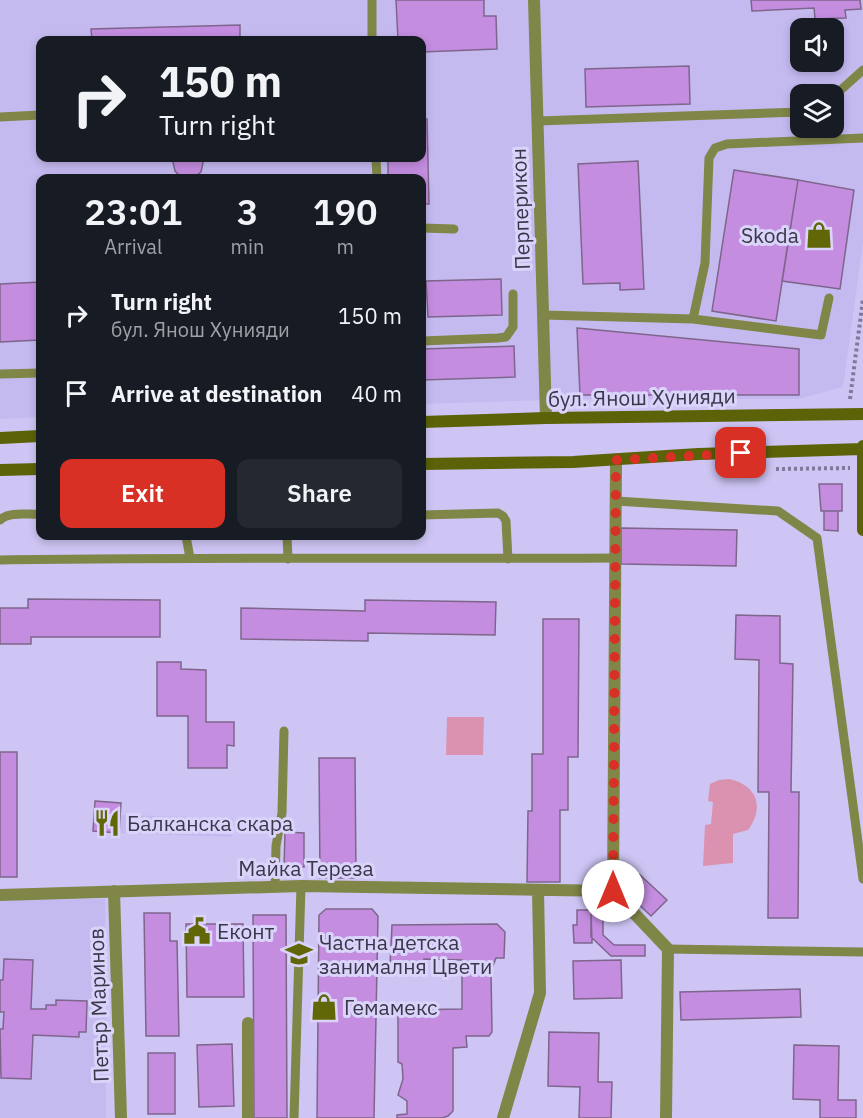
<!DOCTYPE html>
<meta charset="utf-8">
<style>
body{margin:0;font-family:"IBM Plex Sans",sans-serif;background:#242831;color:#f1f3f6;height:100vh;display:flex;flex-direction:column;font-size:22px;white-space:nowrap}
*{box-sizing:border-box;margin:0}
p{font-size:20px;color:#9ea1a6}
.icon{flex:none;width:33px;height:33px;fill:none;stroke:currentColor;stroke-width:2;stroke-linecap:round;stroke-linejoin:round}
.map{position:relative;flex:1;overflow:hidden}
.details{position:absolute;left:36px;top:174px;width:390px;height:366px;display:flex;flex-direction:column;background:#171b24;border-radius:12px;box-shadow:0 3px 9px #0003}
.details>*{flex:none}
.banner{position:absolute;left:36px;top:36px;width:390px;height:126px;border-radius:12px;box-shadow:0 3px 9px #0003;background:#171b24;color:#f1f3f6;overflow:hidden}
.buttons{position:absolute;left:790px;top:18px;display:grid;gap:12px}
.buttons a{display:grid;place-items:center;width:54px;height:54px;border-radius:12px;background:#171b24;box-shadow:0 3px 9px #0003;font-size:30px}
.pin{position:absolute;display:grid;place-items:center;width:51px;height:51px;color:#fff;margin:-26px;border-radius:12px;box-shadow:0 3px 9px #0006}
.me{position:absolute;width:66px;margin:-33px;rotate:0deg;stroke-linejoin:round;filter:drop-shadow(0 0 4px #0008)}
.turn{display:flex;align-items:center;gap:21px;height:126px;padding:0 24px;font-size:27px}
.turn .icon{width:78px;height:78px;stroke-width:2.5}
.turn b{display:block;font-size:42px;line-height:51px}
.eta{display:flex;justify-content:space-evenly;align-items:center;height:102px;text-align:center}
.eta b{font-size:36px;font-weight:600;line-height:42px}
.primary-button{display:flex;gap:12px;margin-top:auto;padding:12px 24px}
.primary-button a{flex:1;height:69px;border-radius:12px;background:#d93025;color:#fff;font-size:24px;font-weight:600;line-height:69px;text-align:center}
.primary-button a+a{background:#242831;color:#f1f3f6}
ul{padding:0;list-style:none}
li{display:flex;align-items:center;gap:18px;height:78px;padding:0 24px}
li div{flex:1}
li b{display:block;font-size:22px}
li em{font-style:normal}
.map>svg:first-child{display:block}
.built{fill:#c5baf0;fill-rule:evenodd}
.green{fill:#db92b0}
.building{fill:#c48de0;stroke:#7e658c;stroke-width:1.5}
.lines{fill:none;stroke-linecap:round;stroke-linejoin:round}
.path{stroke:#807a9a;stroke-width:4;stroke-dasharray:3 3;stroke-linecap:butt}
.lane{stroke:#808648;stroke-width:9}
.street{stroke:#808648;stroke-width:12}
.secondary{stroke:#5c6207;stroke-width:12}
.route{stroke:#d93025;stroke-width:10;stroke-dasharray:0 18}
.labels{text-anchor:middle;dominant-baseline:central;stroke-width:6;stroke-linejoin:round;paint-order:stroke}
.street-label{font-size:21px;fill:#3b374a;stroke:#dad3fa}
.poi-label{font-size:21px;fill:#3b374a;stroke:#dad3fa;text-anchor:start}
</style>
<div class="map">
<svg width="863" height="1118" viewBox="0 0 863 1118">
<rect width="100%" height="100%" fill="#cec5f4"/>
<!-- built -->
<path class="built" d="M0 0H863V243L843 387 798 399H581L422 404V178H40V417L0 419ZM801 28H834V62H801ZM40 40H422V158H40ZM801 94H834V128H801Z
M120 815 233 818 232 837 119 833Z
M105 899 106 1118H0V900Z"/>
<!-- green -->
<path class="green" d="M447 717H484L483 755H446Z
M729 779C757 785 765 807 748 830L733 834V863L703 866 705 825 711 824 713 802 708 801 710 784 719 780Z"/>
<!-- building -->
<path class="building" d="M396 0H484V16H496L497 49 422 52V40H398Z
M751 0H860L861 9 845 10 846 18 815 19 814 8 752 11Z
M240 25V40H92L91 29Z
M689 66 690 104 586 107 585 69Z
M422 119H427L429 204H422V178H388V158H422Z
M174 158H201L203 163 201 172 193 178H182L175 171 173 162Z
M638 161 644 289 620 290V283L583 284 578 164Z
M734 170 798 180 776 321 712 311Z
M798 180 854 190 840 289 782 281Z
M501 279 502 315 428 317 426 281Z
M40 282V340L0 342V284Z
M577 328 799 349V395H580Z
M514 346 515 377 422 380V349Z
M819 484H842V511H821Z
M824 511H838V531L824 530Z
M621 528 737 530 736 566 621 564Z
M28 599 160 600V637H31V644H0V608H28Z
M365 600 496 602 495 635 368 633V641L241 639V608L365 611Z
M736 615 780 616V663L793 664 791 792H799L798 918H768L769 792H758L759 660 735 659Z
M543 619H579L578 757H568V810H560V882H527L528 811H532V754H543Z
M157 662H181V669L206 670V722H234V746L227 745V768H188V716H157Z
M0 752H17V877H0Z
M319 758H355L356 878H320Z
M95 801 121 803 119 833 93 831Z
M285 832 304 833V867H284Z
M639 874 667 900 651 916 624 890Z
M591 905H603V935L614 945H645V956H611L591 937Z
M326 909H372L378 916 374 1118H317L319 915Z
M577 910H591L592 943H574L573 925H577Z
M144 913H170V941H177L179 1036H146Z
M253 915H286L287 1118H254Z
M186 924H243L244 997H187Z
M497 924 505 932 504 958H496L491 971 492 1032 489 1036H466L467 1047 453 1048V1111L448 1116 442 1118H397V1115L407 1114V1101L398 1095 403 1079 402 1064 398 1062V1010L462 1009V960L424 959 423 968 390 966 392 925Z
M4 959 33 960 31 1009H46V1005H56V1000L87 1001 86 1032H79V1037L33 1035 31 1079 1 1078 0 1029H3L4 1012H0V980H3Z
M621 960 622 998 574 999 573 961Z
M800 989 801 1017 681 1020 680 992Z
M549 1032 599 1033 598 1082H612L611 1118H579L580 1087 548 1086Z
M232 1044 234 1106 199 1107 197 1045Z
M794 1045 839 1046 838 1100H856V1118H820V1100L793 1099Z
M148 1053H175V1114H148Z"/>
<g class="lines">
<!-- path -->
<path class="path" d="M850 399 863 299
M776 469 850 468"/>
<!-- lane -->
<path class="lane" d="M372 0V40
M834 96 863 70
M0 117 40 115
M538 121 801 112
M376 158 377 178
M422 228 454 229
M543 315 693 319 821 335 829 298
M693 319 705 263 709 158 715 148 727 144 863 138
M422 341 498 338 506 337 513 327V294
M0 374 40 373
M616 501 778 511 817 538 863 879
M422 515 498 513 503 516 506 521 508 559
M0 520C9 511 28 515 40 514
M186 536 190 558
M287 536 288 559
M0 560C205 557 410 559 616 558
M275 887 276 846 282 813 284 731
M668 949 863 952
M294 1118 301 886"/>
<!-- street -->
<path class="street" d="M534 0 546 418
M616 460 613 891 668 949 666 1118
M114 891 121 1118
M0 895 301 886 613 891
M248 1023V1118
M503 1118 540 993 538 890"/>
<!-- secondary -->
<path class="secondary" d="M422 422 546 418 863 414
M0 438 40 436
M863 446V530
M422 464 573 462 698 454 863 449
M0 470 40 469"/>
</g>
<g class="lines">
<!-- route -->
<path class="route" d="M613 891 616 460 741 453"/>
</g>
<!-- icons -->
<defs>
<symbol id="shop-bare" viewBox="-9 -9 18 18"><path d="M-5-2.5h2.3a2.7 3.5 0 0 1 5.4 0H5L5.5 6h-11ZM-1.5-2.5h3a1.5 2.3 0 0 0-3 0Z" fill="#616706" stroke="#dad3fa" stroke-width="2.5" paint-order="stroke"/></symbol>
<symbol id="restaurant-bare" viewBox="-9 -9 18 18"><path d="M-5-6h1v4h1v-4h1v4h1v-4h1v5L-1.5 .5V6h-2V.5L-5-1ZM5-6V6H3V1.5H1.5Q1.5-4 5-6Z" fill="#616706" stroke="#dad3fa" stroke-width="2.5" paint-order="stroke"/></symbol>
<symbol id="civic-bare" viewBox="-9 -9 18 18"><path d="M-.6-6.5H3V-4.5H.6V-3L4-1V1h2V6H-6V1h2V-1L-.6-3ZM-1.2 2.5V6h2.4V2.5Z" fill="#616706" stroke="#dad3fa" stroke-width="2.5" paint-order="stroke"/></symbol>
<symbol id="school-bare" viewBox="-9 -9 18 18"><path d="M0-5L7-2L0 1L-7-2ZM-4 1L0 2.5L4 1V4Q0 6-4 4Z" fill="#616706" stroke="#dad3fa" stroke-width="2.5" paint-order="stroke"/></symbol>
</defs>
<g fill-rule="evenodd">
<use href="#shop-bare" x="800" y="216" width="38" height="38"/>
<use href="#restaurant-bare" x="88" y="804" width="38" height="38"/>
<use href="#civic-bare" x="178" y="912" width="38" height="38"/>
<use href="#school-bare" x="280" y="935" width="38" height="38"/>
<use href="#shop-bare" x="305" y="988" width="38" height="38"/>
</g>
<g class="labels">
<!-- street labels -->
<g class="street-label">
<text transform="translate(520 209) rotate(-92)">Перперикон</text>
<text transform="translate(642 397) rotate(-1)">бул. Янош Хунияди</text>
<text x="306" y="868">Майка Тереза</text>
<text transform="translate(98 1005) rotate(-92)">Петър Маринов</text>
</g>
<!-- poi labels -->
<g class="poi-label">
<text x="799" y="235" text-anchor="end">Skoda</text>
<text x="127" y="823">Балканска скара</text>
<text x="217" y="931">Еконт</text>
<text x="319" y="942">Частна детска<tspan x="319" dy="24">занималня Цвети</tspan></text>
<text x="344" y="1007">Гемамекс</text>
</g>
</g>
</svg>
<div class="buttons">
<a><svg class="icon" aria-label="sound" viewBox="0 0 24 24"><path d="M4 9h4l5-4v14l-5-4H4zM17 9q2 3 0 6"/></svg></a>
<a><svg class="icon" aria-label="layers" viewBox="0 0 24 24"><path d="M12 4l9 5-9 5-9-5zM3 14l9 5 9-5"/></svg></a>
</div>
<div class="pin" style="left:741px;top:453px;background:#d93025"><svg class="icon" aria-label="arrive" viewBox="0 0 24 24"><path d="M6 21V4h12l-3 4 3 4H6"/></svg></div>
<svg class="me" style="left:613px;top:891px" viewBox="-20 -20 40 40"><circle r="19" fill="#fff"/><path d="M0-13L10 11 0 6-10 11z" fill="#d93025"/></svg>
<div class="banner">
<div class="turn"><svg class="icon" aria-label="right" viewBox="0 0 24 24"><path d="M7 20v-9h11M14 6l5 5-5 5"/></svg><div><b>150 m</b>Turn right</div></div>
</div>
<section class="details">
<div class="eta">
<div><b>23:01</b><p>Arrival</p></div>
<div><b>3</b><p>min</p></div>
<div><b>190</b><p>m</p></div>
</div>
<ul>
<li><svg class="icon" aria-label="right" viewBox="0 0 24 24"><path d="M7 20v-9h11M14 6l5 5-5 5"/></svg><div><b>Turn right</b><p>бул. Янош Хунияди</p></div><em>150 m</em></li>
<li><svg class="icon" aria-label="arrive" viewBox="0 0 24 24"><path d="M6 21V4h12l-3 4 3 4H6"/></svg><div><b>Arrive at destination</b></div><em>40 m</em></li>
</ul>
<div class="primary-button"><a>Exit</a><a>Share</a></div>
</section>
</div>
